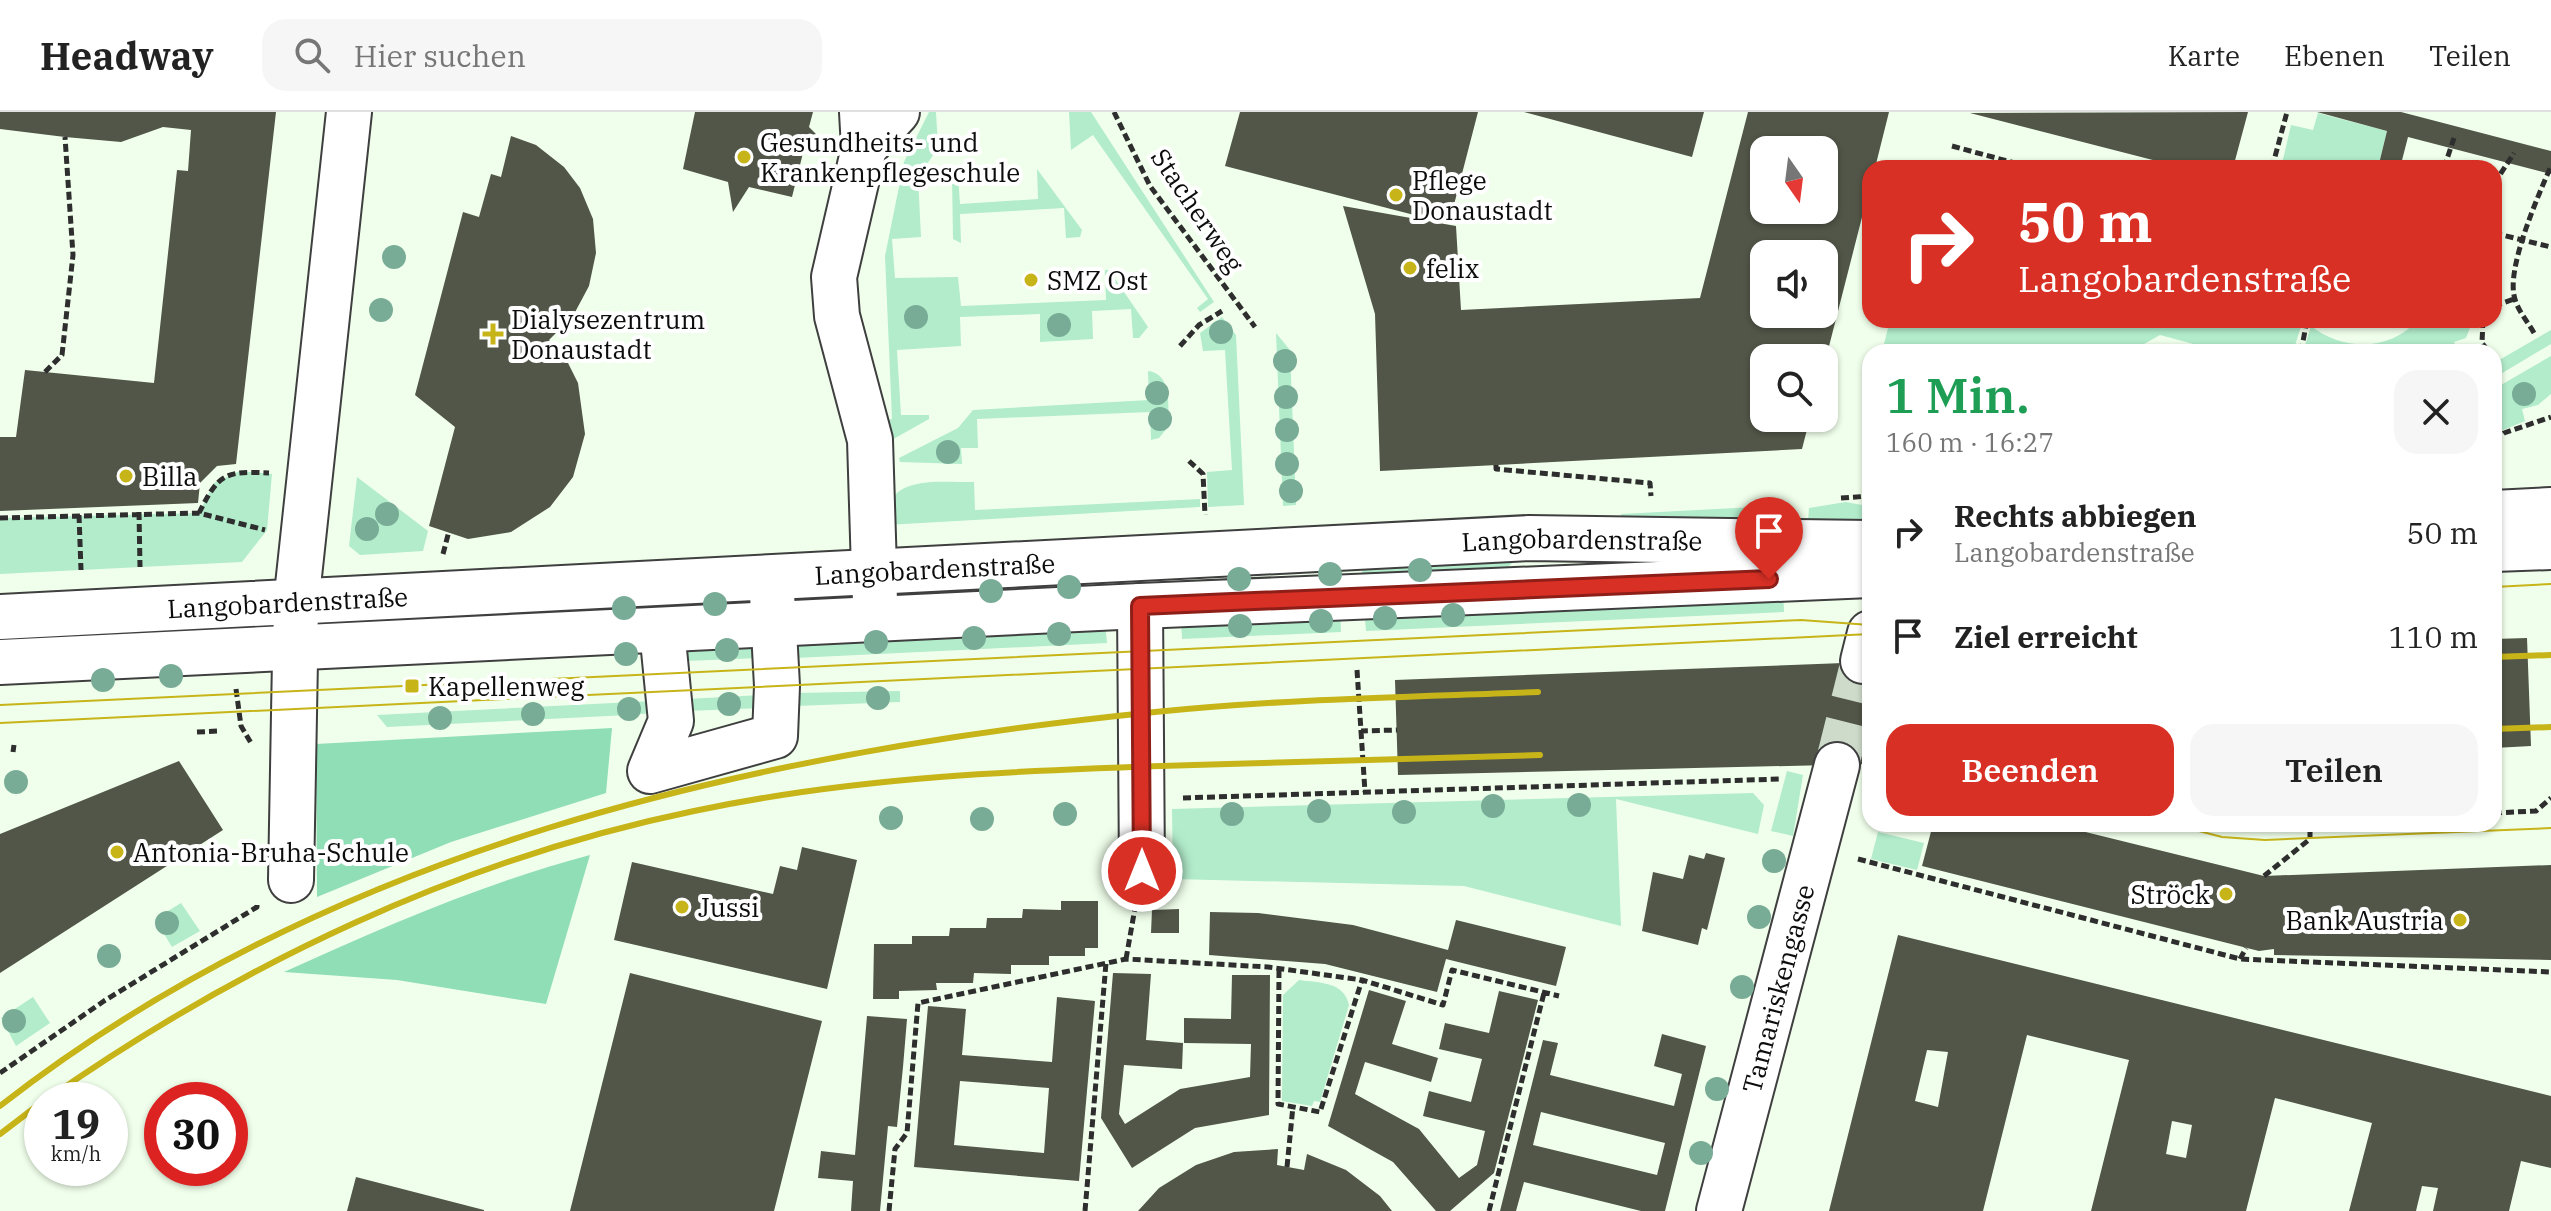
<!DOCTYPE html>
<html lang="de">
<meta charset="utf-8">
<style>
body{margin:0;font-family:"IBM Plex Serif",serif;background:#f6f6f6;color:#222;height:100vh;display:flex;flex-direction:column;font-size:30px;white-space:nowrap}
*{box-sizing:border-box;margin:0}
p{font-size:26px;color:#767676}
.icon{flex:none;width:44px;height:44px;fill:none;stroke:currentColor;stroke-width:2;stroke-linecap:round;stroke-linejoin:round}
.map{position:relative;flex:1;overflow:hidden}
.panel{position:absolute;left:1862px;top:232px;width:640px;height:488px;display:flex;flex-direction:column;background:#fff;border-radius:24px;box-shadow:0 2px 6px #0004}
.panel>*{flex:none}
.hud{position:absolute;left:1862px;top:48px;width:640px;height:168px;border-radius:24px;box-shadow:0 2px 6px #0004;background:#d93025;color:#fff;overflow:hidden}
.needle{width:52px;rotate:166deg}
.controls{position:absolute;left:1750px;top:24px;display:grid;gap:16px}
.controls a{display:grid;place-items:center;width:88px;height:88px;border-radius:16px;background:#fff;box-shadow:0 2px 6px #0004;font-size:40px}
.speed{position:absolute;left:24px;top:970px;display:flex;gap:16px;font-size:40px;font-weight:700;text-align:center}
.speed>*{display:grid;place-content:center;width:104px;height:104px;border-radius:50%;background:#fff;box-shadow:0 2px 6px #0004;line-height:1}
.speed small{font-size:20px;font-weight:400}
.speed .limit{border:12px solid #d22;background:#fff;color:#111}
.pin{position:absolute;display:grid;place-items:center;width:68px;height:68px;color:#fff;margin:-82px -34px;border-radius:50% 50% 50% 0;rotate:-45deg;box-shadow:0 0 8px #0007}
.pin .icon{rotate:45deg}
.me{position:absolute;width:88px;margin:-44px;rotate:0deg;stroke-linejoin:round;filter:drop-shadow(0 0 6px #0008)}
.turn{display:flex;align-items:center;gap:28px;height:168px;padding:0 24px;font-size:36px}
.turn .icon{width:104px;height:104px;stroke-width:2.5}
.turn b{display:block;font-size:56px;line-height:68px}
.round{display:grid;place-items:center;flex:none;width:84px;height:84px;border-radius:24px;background:#f6f6f6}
.head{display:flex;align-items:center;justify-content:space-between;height:136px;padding:0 24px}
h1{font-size:48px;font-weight:600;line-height:60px;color:#1e9e55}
.primary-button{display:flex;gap:16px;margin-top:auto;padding:16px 24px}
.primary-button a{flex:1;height:92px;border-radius:24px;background:#d93025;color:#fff;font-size:32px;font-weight:600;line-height:92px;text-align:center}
.primary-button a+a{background:#f6f6f6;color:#222}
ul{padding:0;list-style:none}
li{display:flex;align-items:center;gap:24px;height:104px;padding:0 24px}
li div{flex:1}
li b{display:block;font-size:30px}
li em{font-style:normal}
header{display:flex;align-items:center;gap:48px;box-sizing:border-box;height:112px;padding:0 40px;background:#fff;border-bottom:2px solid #e0e0e0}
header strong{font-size:38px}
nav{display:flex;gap:44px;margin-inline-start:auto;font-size:28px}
.search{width:560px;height:72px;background:#f6f6f6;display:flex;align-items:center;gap:20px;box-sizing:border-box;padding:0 28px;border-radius:24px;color:#767676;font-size:30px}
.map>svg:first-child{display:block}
.green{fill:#b2eccb}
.forest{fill:#90deb6}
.building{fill:#515648;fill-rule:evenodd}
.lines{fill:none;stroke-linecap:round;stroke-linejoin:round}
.minor-tunnel{stroke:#cedbca;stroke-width:44;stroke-dasharray:44 22;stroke-linecap:butt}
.minor-casing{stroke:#3f3f3f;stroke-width:48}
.path{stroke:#2e2e2e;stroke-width:5;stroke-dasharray:8 4;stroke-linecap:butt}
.minor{stroke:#fff;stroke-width:44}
.tram{stroke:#c7b419;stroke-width:2}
.rail{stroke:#c7b419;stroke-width:6}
.tree{fill:#79ac97}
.route-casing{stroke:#8d1f18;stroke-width:20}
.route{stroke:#d93025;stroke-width:14}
.poi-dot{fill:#c7b419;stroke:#fff;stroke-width:3}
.labels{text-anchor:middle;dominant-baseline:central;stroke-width:8;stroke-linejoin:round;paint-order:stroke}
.poi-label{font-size:26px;fill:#0c0c0c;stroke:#fff;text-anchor:start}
.street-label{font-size:26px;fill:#0c0c0c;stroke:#fff}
</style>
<header>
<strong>Headway</strong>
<div class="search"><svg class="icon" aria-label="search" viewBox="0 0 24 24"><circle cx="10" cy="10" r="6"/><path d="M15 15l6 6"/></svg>Hier suchen</div>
<nav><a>Karte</a><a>Ebenen</a><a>Teilen</a></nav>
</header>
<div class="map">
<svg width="2551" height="1099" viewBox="0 0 2551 1099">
<rect width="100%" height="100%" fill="#f0ffeb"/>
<!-- green -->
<path class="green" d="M929 0H936L938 36 918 65 921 125 892 127 895 166 958 165 961 194 1106 188 1105 158H1109L1148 215 1139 226H1133L1131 197 1092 199 1093 227 1040 230V202L960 205 961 234 897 238 901 303H929V307L881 334 877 311 892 307 885 144 904 50Z
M1069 0H1091L1214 190 1200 200 1197 196 1208 187 1093 23 1071 38Z
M2318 1 2387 19 2378 56H2281L2291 13 2313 18Z
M1037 57 1082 118 1080 125 1066 126 1064 96 960 102 961 131 953 127 952 65 958 64 960 92 1038 87Z
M1222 205 1236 223 1244 393 1208 395 1207 360 1232 358 1225 238 1203 239 1200 221Z
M1890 208H2303L2293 240H2223L2160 223 2130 240H1882Z
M2418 208H2473L2466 226 2454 230 2458 240H2303L2311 214C2343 239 2389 240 2418 208Z
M2551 218V232L2494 266V251Z
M1276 221 1290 238 1296 393 1283 394Z
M2551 244V282L2538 293 2522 297 2525 309 2494 322V277Z
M1148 259C1173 262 1168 295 1168 315L1159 326 1151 328 1150 300 977 307 978 336H961L962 352 900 350 899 346 958 316 973 298 1149 288Z
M240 359 272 362 267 418 242 450 0 462V406L199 401 214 371Z
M357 365 428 419 423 439 360 443 349 434Z
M974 370 975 398 1200 387V395L886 413C888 406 888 394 892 387 906 364 951 371 974 370Z
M1846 390 1862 393 1865 411 1807 422 1809 396Z
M1774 394 1779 396 1783 408 1622 416 1621 402Z
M1515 448 1504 459 1363 476 1362 450Z
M1783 477 1784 500 1366 519 1364 496Z
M1340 498 1341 520 1182 527 1181 507Z
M1105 510 1107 531 795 546 796 531Z
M753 528 759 546 686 549 688 536Z
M900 579V590L796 594 795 581Z
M761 583V596L688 599 687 587Z
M653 589V601L628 603 387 615 377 603Z
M1787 659 1803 663 1793 724 1771 719Z
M1753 681 1764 693 1758 722 1616 687 1621 814 1464 774 1173 767 1172 697Z
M1878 720 1924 731 1917 758 1871 747Z
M181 791 200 819 172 835 155 807Z
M1299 868C1319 871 1344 869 1349 893L1320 990 1314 989 1312 994 1282 989 1283 883Z
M33 885 50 911 16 934 1 906Z"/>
<!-- forest -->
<path class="forest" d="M612 616 606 681 451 730 317 785 316 632Z
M590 743 546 892 397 868 284 860C384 815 484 771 590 743Z"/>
<!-- building -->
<path class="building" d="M0 0H276L236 352 217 354 200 371 198 391 0 399V325H16L25 258 154 271 177 58 188 59 191 18 163 15 121 30 65 25 0 17Z
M695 0H813L809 15 816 22 805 33 792 85 749 75 733 100 728 70 683 57Z
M1240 0H1478L1449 112 1225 54Z
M1524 0H1704L1692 45Z
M1748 0H1889L1875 56H1870V74L1826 246H1764V306H1810L1802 337 1380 359 1375 202 1343 94 1456 114 1461 198 1700 186ZM1764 38H1824V98H1764ZM1764 142H1824V202H1764Z
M2248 0 2233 56H2184L1970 1Z
M2317 0H2401L2551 39V62L2408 25 2400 56H2378L2387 19Z
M511 24 536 33 564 55 580 76 593 107 596 141 589 174 573 204 549 228 568 251 578 271 585 322 573 365 550 395 511 420 468 427 429 414 455 315 415 283 463 100 479 105 491 62 501 65Z
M2527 526 2531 634 2494 636V527Z
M1870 550V652L1398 663 1395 568Z
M179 649 223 718 0 861V722Z
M1933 712H2053L2264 764 2551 753V848L2274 843V837L2259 839 1922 754Z
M802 735 857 748 827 877 614 828 632 750 773 782 780 754 797 758Z
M1706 741 1725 746 1707 818 1702 816 1698 833 1642 819 1653 760 1683 767 1689 743 1704 747Z
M1061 789H1098V836H1085V844H1049V853H1011V862L974 861 973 871H936L937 878 899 879V887H873L874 832H912V824H949L950 816H986L987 806H1022L1023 797 1061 798Z
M1179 797V821H1151L1152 798Z
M1210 800 1258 801 1353 813 1448 838 1456 808 1566 835 1556 874 1446 847 1437 880 1325 852 1209 843Z
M1898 823 2551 984V1056L2521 1049 2509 1099H2433L2438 1076 2422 1074 2416 1099H2349L2372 1011 2275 986 2246 1099H2091L2129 948 2027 923 1983 1099H1829ZM1927 938 1948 940 1938 995 1915 989ZM2172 1009 2192 1013 2186 1046 2166 1042Z
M630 861 822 909 774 1099H570Z
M1113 861 1151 862 1146 928 1183 931 1182 957 1124 953 1119 1002 1125 1012 1180 977 1250 965 1251 932 1184 931V906L1231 907 1232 863H1270L1269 1003 1195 1016 1132 1056 1101 1006Z
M1369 878 1406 889 1392 932 1438 946 1431 970 1365 950 1355 982 1419 1017 1459 1066 1477 1053 1485 1019 1423 1004 1429 979 1471 990 1482 947 1439 937 1445 911 1489 921 1499 879 1538 888 1494 1061 1450 1099H1436L1393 1050 1328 1014Z
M1057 885 1095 889 1079 1069 914 1055 928 894 966 897 962 943 1052 950ZM960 969 1049 976 1044 1041 954 1033Z
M867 904 907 907 903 955 897 1015 888 1014 880 1099H851L853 1069 818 1066 821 1039 855 1043Z
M1662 922 1706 934 1665 1099H1641L1524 1070 1516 1099H1500L1543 928 1558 931 1550 963 1674 994 1682 962 1654 954ZM1541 1000 1665 1031 1657 1063 1533 1033Z
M1278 1037 1277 1053 1304 1058 1307 1042 1346 1058 1380 1084 1392 1099H1138L1159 1076 1196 1053 1234 1040Z
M356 1065 484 1098V1099H347Z"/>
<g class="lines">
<!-- minor-tunnel -->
<path class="minor-tunnel" d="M1837 653 1863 549"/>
<defs>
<g id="minor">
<path d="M862 0 864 36 834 165 837 204 870 328 875 490"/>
<path d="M864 36 897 0"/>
<path d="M2494 401 2551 398"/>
<path d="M2494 437 2551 435"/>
<path d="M1140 494 1142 759"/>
<path id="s1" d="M0 505 1529 426 1870 431"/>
<path d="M662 518 671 609 650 659 775 624 777 574 772 482"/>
<path d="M1863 549 1870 521"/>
<path d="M0 550 1140 494 1870 463"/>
<path d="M291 768 296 492 349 0"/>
<path id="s2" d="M1719 1099 1837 653"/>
</g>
</defs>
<!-- minor casing -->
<use href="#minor" class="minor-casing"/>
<!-- path -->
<path class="path" d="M1114 0 1150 74 1255 215
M1952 34 2033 56
M2272 56 2287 0
M2444 56 2454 26
M2494 72 2514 41
M2494 121 2551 135
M2494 194 2514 187
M2483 208 2482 231 2489 240
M2534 221C2528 210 2518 199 2515 187 2505 158 2539 82 2551 54
M1180 234 1199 213 1222 199
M2301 240 2307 208
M45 260 62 243 73 143 65 25
M2494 329 2504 321 2551 305
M1189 349 1203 362 1205 403
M1496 353V357L1650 371 1651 384
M1841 386 1870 384
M139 400 140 455
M199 401C219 361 225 359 269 361
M79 403 81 458
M0 406 199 401 265 418
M443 442 449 419
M1357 558 1361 619 1397 618
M236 577 241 614 251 631
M1361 619 1365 680
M197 620 219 619
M13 640 14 633
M1183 686 1779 667
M2494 701 2536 699 2551 686
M2432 712V713
M1858 747 2240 847 2551 860
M2264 764 2310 727V712
M1126 847 1135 796
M2240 847 2246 836
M1279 858 1278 992 1320 1000 1362 868
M0 961 104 889 257 795V790
M1287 1055 1293 994
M889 1099 895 1037 907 1021 918 891 1126 847 1268 855 1362 868 1443 893 1452 858 1559 884
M1085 1099 1106 851
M1489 1099 1544 881"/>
<!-- minor -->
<use href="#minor" class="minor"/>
<!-- tram -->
<path class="tram" d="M2494 475 2551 472
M0 593 1801 508 1870 513
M0 611 1870 522
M2172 712 2222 725 2265 728 2551 716"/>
<!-- rail -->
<path class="rail" d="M2494 545 2551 543
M2494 617 2551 615
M46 988C240 852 461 747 694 699 859 664 1026 658 1194 653 1309 650 1424 647 1540 643
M0 994C329 737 748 641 1155 600 1282 587 1410 585 1538 580
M0 1022 42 990"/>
</g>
<!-- trees -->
<g class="tree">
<circle cx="394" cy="145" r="12"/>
<circle cx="381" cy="198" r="12"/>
<circle cx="916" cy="205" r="12"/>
<circle cx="1059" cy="213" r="12"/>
<circle cx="1221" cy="220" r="12"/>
<circle cx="1285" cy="249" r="12"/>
<circle cx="1157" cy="281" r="12"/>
<circle cx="2524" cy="282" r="12"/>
<circle cx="1286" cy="285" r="12"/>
<circle cx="1160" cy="307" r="12"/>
<circle cx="1287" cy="318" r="12"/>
<circle cx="948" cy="340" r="12"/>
<circle cx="1287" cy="352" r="12"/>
<circle cx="1291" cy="379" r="12"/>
<circle cx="387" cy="402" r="12"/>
<circle cx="367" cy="417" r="12"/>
<circle cx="1420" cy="458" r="12"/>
<circle cx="1330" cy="462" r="12"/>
<circle cx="1239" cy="467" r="12"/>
<circle cx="1069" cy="475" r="12"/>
<circle cx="991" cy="479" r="12"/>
<circle cx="715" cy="492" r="12"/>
<circle cx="624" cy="496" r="12"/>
<circle cx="1453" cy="503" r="12"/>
<circle cx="1385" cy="506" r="12"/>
<circle cx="1321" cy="509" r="12"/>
<circle cx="1240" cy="514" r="12"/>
<circle cx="1059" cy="522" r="12"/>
<circle cx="974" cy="526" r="12"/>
<circle cx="876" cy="530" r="12"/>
<circle cx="727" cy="538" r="12"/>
<circle cx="626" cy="542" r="12"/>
<circle cx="171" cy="564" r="12"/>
<circle cx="103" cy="568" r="12"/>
<circle cx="878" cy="586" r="12"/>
<circle cx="729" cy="592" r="12"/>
<circle cx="629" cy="597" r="12"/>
<circle cx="533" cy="602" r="12"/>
<circle cx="440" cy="606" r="12"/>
<circle cx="16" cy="670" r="12"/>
<circle cx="1579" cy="693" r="12"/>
<circle cx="1493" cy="694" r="12"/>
<circle cx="1319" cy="699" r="12"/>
<circle cx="1404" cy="700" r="12"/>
<circle cx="1065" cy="702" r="12"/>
<circle cx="1232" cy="702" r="12"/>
<circle cx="891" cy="706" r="12"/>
<circle cx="982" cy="707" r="12"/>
<circle cx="1774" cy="749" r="12"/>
<circle cx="1759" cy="805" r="12"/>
<circle cx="167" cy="811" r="12"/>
<circle cx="109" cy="844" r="12"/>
<circle cx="1742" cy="875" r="12"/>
<circle cx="14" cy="909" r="12"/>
<circle cx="1717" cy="977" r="12"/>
<circle cx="1701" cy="1041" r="12"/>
</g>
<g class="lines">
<defs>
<path id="route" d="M1142 759 1140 494 1769 467"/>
</defs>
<!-- route casing -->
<use href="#route" class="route-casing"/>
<!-- route -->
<use href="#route" class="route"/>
</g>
<!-- markers -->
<g class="poi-dot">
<circle cx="744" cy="45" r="8"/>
<circle cx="1396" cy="83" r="8"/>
<circle cx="1410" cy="156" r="8"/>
<circle cx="1031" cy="168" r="8"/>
<path d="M489 210h8v8h8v8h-8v8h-8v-8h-8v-8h8z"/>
<circle cx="126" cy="364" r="8"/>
<rect x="404" y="566" width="16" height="16" rx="4"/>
<circle cx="117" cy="740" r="8"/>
<circle cx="2226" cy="782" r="8"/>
<circle cx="682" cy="795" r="8"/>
<circle cx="2460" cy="808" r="8"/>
</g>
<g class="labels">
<!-- poi labels -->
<g class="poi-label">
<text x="760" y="30">Gesundheits- und<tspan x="760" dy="30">Krankenpflegeschule</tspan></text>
<text x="1412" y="68">Pflege<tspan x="1412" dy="30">Donaustadt</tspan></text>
<text x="1426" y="156">felix</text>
<text x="1047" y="168">SMZ Ost</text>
<text x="511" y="207">Dialysezentrum<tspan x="511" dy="30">Donaustadt</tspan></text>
<text x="142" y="364">Billa</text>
<text x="428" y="574">Kapellenweg</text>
<text x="133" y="740">Antonia-Bruha-Schule</text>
<text x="2210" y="782" text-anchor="end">Ströck</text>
<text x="698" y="795">Jussi</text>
<text x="2444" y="808" text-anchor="end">Bank Austria</text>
</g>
<!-- street labels -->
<g class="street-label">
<text transform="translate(1198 98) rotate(56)">Stacherweg</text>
<text stroke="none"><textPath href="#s1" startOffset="1584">Langobardenstraße</textPath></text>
<text stroke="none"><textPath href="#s1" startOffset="936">Langobardenstraße</textPath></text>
<text stroke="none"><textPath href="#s1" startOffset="288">Langobardenstraße</textPath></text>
<text stroke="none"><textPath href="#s2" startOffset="230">Tamariskengasse</textPath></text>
</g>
</g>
</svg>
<div class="controls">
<a><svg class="needle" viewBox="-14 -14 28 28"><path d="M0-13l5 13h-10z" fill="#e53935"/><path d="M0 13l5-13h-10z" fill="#767676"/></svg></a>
<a><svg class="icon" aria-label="sound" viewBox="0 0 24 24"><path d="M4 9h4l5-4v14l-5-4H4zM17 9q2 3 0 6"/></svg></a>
<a><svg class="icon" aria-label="search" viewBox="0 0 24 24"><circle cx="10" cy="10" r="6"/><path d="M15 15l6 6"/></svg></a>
</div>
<div class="speed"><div>19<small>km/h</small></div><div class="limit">30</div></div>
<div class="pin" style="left:1769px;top:467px;background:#d93025"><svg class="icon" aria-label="arrive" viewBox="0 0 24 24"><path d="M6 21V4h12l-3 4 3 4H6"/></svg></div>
<svg class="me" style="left:1142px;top:759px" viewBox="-20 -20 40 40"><circle r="17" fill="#d93025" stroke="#fff" stroke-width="3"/><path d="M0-11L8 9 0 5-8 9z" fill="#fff"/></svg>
<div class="hud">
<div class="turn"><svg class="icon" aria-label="right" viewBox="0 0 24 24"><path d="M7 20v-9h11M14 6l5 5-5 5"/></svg><div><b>50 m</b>Langobardenstraße</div></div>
</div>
<section class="panel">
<div class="head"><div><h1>1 Min.</h1><p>160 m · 16:27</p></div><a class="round"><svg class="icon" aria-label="close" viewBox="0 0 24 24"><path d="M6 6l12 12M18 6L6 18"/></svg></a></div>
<ul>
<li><svg class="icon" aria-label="right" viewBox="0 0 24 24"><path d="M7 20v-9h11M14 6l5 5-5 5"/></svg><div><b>Rechts abbiegen</b><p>Langobardenstraße</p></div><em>50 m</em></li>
<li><svg class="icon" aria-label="arrive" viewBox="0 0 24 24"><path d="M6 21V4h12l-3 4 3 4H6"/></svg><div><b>Ziel erreicht</b></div><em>110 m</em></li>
</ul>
<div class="primary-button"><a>Beenden</a><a>Teilen</a></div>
</section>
</div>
